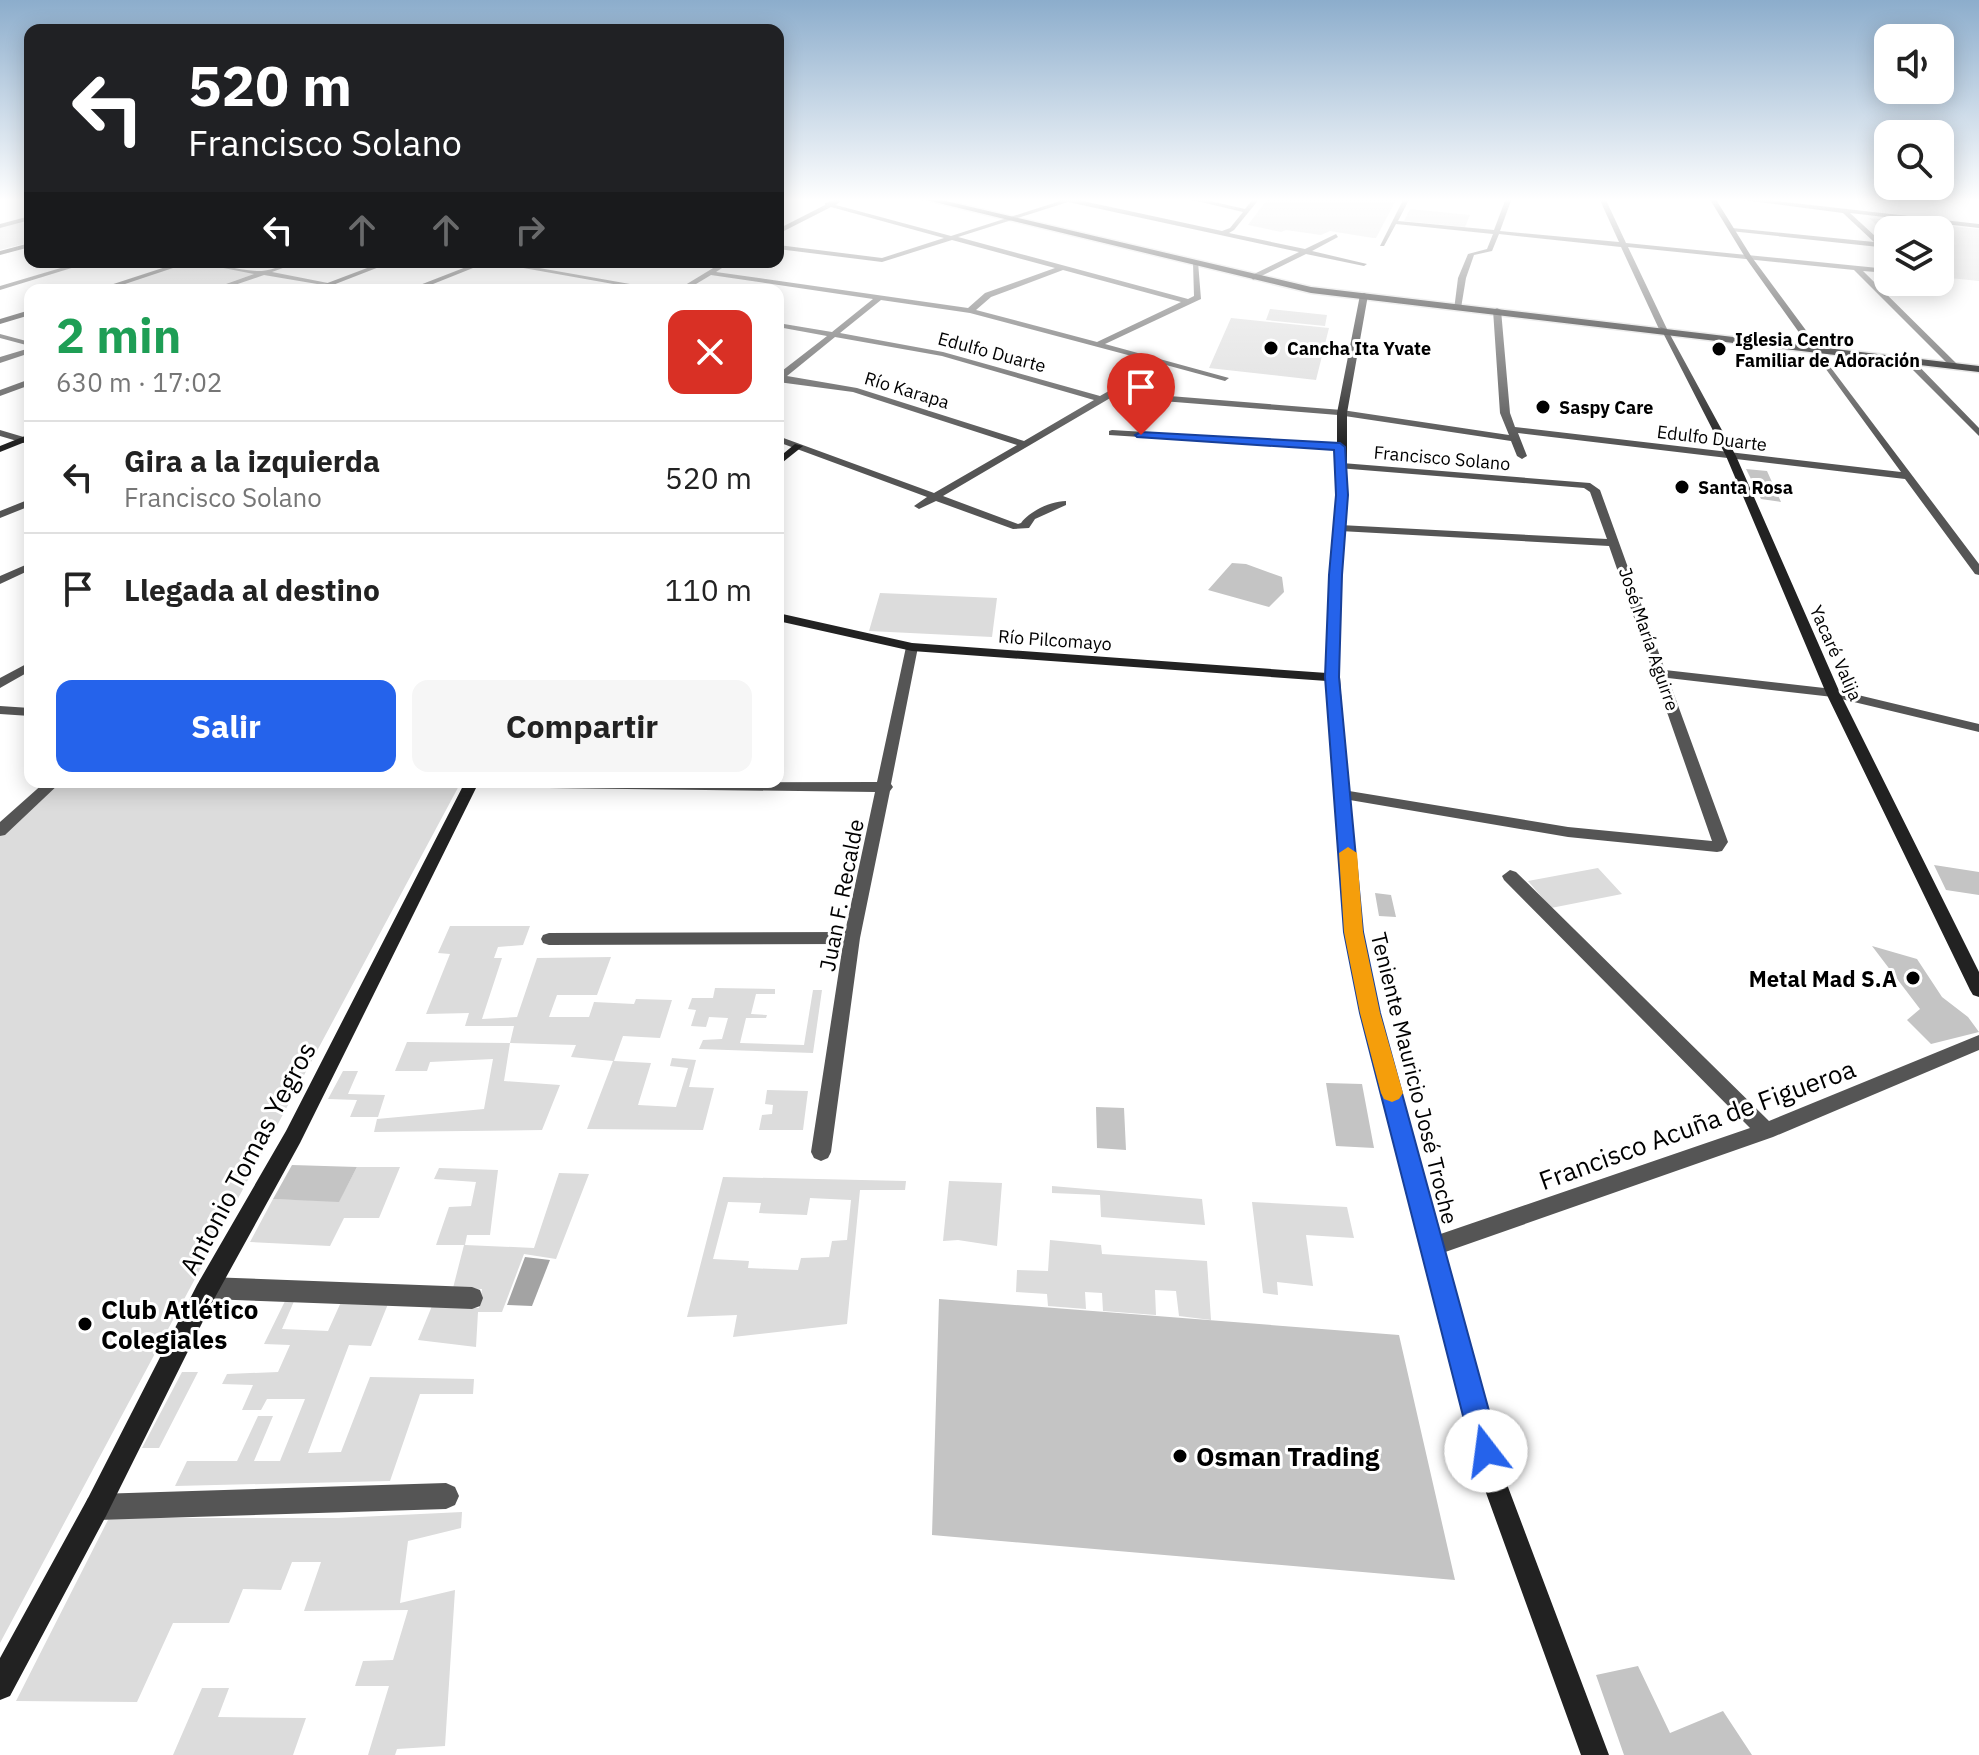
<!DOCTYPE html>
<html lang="es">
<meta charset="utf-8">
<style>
body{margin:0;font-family:"IBM Plex Sans",sans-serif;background:#f6f6f6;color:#222;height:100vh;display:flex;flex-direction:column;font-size:30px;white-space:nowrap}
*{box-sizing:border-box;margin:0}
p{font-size:26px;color:#767676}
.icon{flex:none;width:44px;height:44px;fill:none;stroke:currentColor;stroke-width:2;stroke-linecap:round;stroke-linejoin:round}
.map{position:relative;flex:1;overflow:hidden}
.side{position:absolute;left:24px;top:284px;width:760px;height:504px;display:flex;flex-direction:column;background:#fff;border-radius:16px;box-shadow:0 4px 20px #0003}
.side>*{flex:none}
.banner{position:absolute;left:24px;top:24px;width:760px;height:244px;border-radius:16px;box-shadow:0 4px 20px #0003;background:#202124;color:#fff;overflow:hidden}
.buttons{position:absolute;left:1874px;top:24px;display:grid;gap:16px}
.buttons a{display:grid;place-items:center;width:80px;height:80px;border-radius:16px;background:#fff;box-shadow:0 4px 20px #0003;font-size:40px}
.pin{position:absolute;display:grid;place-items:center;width:68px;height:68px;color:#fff;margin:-82px -34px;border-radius:50% 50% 50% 0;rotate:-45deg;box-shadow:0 0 8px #0007}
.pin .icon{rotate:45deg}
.me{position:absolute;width:88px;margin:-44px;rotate:345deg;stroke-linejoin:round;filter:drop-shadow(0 0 6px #0008)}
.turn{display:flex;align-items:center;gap:28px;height:168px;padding:0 32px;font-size:36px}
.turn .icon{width:104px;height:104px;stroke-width:2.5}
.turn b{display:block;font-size:56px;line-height:68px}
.lanes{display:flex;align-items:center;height:76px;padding:0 32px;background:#0003;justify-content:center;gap:40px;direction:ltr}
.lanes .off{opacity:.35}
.round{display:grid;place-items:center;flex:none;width:84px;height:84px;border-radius:16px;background:#f6f6f6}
.head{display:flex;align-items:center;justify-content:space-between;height:136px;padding:0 32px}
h1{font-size:48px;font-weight:700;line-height:60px;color:#1e9e55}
.cta{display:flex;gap:16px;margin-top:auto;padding:16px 32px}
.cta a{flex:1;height:92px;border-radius:16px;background:#2563eb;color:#fff;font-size:32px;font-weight:700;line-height:92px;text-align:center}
.cta a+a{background:#f6f6f6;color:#222}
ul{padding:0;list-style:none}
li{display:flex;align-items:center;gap:24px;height:112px;padding:0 32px;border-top:2px solid #e0e0e0}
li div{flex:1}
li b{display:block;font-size:30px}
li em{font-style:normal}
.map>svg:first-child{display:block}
.green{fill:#dcdcdc;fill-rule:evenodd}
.water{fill:#a3a3a3}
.building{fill:#c4c4c4}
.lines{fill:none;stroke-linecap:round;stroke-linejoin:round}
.primary-casing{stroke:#dbdbdb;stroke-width:3}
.street{fill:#555;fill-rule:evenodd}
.secondary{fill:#222;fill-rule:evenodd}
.primary{fill:#000;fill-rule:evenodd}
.route{fill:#2563eb;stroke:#184099;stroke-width:2}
.slow{fill:#f59e0b}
.poi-dot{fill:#000;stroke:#fff;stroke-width:3}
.labels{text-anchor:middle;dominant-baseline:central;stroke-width:6;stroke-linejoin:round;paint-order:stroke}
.far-poi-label{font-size:18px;font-weight:bold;fill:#000;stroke:#fff;text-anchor:start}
.far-street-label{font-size:18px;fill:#000;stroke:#fff}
.street-label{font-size:22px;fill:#000;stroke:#fff}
.poi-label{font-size:22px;font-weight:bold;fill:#000;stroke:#fff;text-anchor:end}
.near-street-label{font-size:26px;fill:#000;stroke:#fff}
.near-poi-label{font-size:26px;font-weight:bold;fill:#000;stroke:#fff;text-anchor:start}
</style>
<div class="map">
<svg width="1979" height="1755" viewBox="0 0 1979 1755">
<rect width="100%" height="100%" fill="#fff"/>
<!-- green -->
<path class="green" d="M1268 198H1397L1376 238H1373L1330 231 1321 235 1286 230 1281 232 1248 225Z
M1410 209 1470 215 1465 227 1404 221Z
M1869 218 1979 229V281L1940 277V230H1888V236Z
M30 220V242L0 250V227Z
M190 262 257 273 208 290 109 288Z
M1270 309 1327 315 1325 326 1266 320Z
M1231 318 1329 328 1316 380 1209 368Z
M880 593 997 598 992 637 869 631Z
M59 782H461L0 1643V836Z
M1598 868 1622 894 1551 908 1528 881Z
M450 926H530L523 945 498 947 494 958H502L482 1019 517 1017 537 958 611 957 597 995H557L549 1017H589L594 1002 634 1004 636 999 672 1000 660 1038 623 1036 614 1061 651 1063 638 1105 676 1107 688 1068 670 1066 672 1058 696 1060 689 1087 714 1088 703 1130 587 1129 613 1061 571 1057 576 1045 510 1043 504 1081 560 1085 542 1130 374 1132 377 1119 484 1109 493 1059 430 1062 427 1071H395L407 1042 510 1043 514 1026H465L469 1013 426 1014 450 954 438 953Z
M715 988 775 989V994H756L751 1014 767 1015 766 1018H746L740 1043 804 1045 813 990H822L813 1053 699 1049 703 1040 722 1039 728 1018 709 1017 706 1027 691 1026 696 1010 688 1009 692 998H713Z
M343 1071H358L348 1094 385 1095 378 1117H350L357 1100 328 1099Z
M767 1090 808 1091 803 1130H759L762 1115 772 1114 773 1105 765 1104Z
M357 1167H400L379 1218H344L330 1246 250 1242 273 1199 339 1201Z
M439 1168 498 1170 490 1235H467L465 1245 534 1248 559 1173 589 1174 556 1259 524 1254 502 1312H478L476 1347 418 1340 432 1306 479 1308 482 1289 453 1288 464 1245H436L449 1207 471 1206 476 1182 434 1179Z
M723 1177 906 1181 905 1190H860L847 1324 733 1337 737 1315 687 1317ZM810 1198 851 1200 847 1240 832 1241 829 1257 801 1258 798 1270 748 1268 749 1261 713 1259 728 1202 761 1203 759 1213 807 1215Z
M949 1181 1002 1183 997 1246 958 1240 943 1241Z
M1052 1186 1202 1199 1205 1225 1101 1217 1100 1195 1052 1193Z
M1252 1202 1347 1207 1354 1238 1306 1235 1313 1286 1277 1282 1278 1295 1263 1293Z
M1050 1240 1101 1245 1102 1254 1207 1261 1211 1320 1179 1316 1176 1291 1155 1290 1156 1315 1103 1311 1102 1293 1085 1292 1086 1309 1048 1306 1047 1294 1016 1292 1017 1270 1048 1271Z
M286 1299H295L282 1329 328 1331 341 1302 388 1304 371 1346 349 1345 308 1453 341 1452 370 1377 474 1379 473 1394H420L390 1481 175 1486 187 1461H237L258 1416H273L254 1461H280L305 1399H267L261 1410H242L253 1385 222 1384 227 1374 278 1372 290 1345 264 1344Z
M182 1372H198L159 1448H142Z
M462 1512 461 1528 408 1541 400 1603 455 1590 445 1746 397 1749 395 1755H368L389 1686H355L363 1661 393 1660 408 1610 304 1611 321 1562H292L281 1590 243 1589 229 1623H173L137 1702 16 1701 109 1518H338Z
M202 1688H229L218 1717 306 1718 293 1755H173Z"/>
<!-- water -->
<path class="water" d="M525 1257 550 1260 532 1306 507 1305Z"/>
<!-- building -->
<path class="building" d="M1746 469 1767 471 1781 502 1761 499Z
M1232 563 1246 564 1282 577 1284 592 1269 607 1208 590Z
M1934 865 1979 872V895L1946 890Z
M1375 893 1391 895 1396 917 1379 916Z
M1872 946 1917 959 1942 997 1968 1017 1979 1032 1931 1044 1907 1020 1920 1009Z
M1326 1083 1362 1084 1374 1148 1336 1146Z
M1096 1107 1124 1108 1126 1150 1097 1148Z
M292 1165 357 1167 339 1202 273 1199Z
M939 1299 1399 1335 1455 1580 932 1535Z
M1638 1666 1670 1733 1723 1711 1752 1755H1624L1596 1675Z"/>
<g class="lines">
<defs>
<path id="primary" d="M918 198H933L1311 287 1979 366V372L1311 293Z"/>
</defs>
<!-- primary casing -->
<use href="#primary" class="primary-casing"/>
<!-- street -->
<path class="street" d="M1054 198H1069L1222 231 1230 228 1243 212 1184 198H1197L1245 209 1254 198H1260L1234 230 1229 233 1305 249 1336 234 1338 237 1312 251 1367 264 1364 266 1306 254 1253 280 1250 276 1299 252 1068 202 958 237 1188 299 1194 296 1193 263 1198 262 1201 299 1105 344 1229 378 1225 381 1166 365 1120 392 1342 410 1509 435 1500 413 1493 310 1497 308 1501 310 1510 413 1515 427 1901 472 1812 350 1816 348 1979 564V575L1975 574 1905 479 1518 433 1527 456 1522 459 1517 456 1511 441 1338 415 1112 397 943 496 1018 524 1021 523C1030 511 1051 501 1066 501V505L1035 519 1029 528 1013 529 936 501 919 509 914 506 927 497 778 442V436L934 493 1017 445 853 392 778 382V374L827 336 778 327V323L832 332 873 299 711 275 686 290H677L723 262H731L716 272 968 308 985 293 1055 268 952 240 882 262 778 249V245L882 258 944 238 831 207 780 233 778 234V229L825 205V203L838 199 841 201 836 205 951 236 1060 201ZM1063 270 1181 302 1097 342 976 310 991 297ZM881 300 970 313 1158 363 1100 396 943 352 840 333ZM835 337 942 356 1094 400 1024 441 857 388 787 376Z
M1404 198H1410L1398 221 1494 230 1506 198H1512L1500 231 1619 242 1599 198H1605L1626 243 1888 269V273L1863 271 1959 366 1952 368 1854 270 1628 247 1667 329 1663 331 1659 329 1621 247 1499 234 1492 251 1474 255 1466 278 1461 308 1454 310 1458 278 1468 254 1487 249 1493 234 1396 224 1384 246H1380Z
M1728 198H1750L1979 224V228L1850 213 1888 248V254L1879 247 1730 231 1732 228 1874 242 1843 213Z
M30 216V220L0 228V224Z
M81 262H91L0 290V286Z
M193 262C215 262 243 272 262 271 275 270 286 262 299 262L272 272 333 284 329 286 264 275 220 290H209L254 274Z
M490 262H505L664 290H647Z
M0 334 30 342V346L0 338Z
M30 348V353L0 363V357Z
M1902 355H1908L1979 428V436L1902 359Z
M30 379V385L0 396V390Z
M0 430 27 438 29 440 24 443 0 436Z
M1112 430 1340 444 1345 447 1340 450 1109 435V431Z
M1342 463 1590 483 1600 490 1665 670 1833 689 1979 724V732L1833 697 1668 678 1728 842 1722 851 1717 852 1568 837 1338 798 1336 795 1343 790 1568 827 1712 841 1609 546 1340 531 1335 528 1340 525 1607 539 1590 492 1584 488 1338 468 1337 466Z
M30 499V506L0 518V511Z
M30 563V570L0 584V576Z
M912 643 918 647 891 784 893 787 890 791 860 938 831 1152 828 1158 821 1161 814 1158 811 1152 843 944 549 945 543 943 541 939 543 935 549 933 845 932 875 792 549 788 542 783 877 782 906 647Z
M30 662V671L0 688V678Z
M0 706 30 708V716L0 714Z
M45 782H61L5 835 0 836V822Z
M1510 870 1516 872 1769 1121 1979 1035V1050L1773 1137 1431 1257 1423 1254 1420 1247 1423 1240 1750 1128 1504 880 1502 876Z
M208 1277 472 1287 480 1290 483 1298 480 1306 472 1309 208 1299 200 1296 197 1288 200 1280Z
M446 1483 455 1487 459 1496 455 1505 446 1509 97 1520 88 1516 84 1507 88 1498 97 1494Z"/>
<!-- secondary -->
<path class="secondary" d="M1709 198H1715L1751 256 1819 348V352H1813L1745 257Z
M30 243V247L0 255V251Z
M181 262H191L107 290H95Z
M383 262H392L320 290H309Z
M479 262H488L418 290H407Z
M1364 293 1368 295 1347 413V495L1338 646 1346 772 1361 932 1379 1013 1505 1479 1609 1755H1581L1481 1479 1361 1013 1345 932 1327 681 912 651 778 621V613L912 643 1327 673 1326 646 1337 495V413L1360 295Z
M30 310V315L0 324V319Z
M1660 327 1667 329 1736 456 1840 693 1979 972V997L1973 995 1970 990 1826 693 1726 456Z
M30 434V440L0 452V446Z
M795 444 803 446 778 466V458Z
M465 782H479L300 1143 213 1301 106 1516 10 1696 0 1700V1658L88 1498 197 1285 286 1131Z"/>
<!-- primary -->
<use href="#primary" class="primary"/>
</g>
<!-- sky -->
<linearGradient id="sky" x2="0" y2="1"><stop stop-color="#8cadcc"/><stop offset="0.45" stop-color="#fff"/><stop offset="1" stop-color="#fff" stop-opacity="0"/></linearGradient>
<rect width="1979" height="444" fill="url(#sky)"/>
<!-- route -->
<path class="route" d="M1141 432 1340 443 1345 447 1348 495 1342 575 1339 677 1363 932 1380 1013 1500 1451 1496 1461 1486 1465 1476 1461 1472 1451 1360 1013 1344 932 1325 677 1329 575 1336 495 1334 450 1137 437 1135 435Z"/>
<!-- slow -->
<path class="slow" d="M1348 847 1357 853 1363 932 1380 1013 1403 1093 1399 1099 1392 1102 1384 1099 1381 1093 1360 1013 1344 932 1339 853Z"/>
<!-- markers -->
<g class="poi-dot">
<circle cx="1271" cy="348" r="8"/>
<circle cx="1719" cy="349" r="8"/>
<circle cx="1543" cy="407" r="8"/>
<circle cx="1682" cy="487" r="8"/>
<circle cx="1913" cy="978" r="8"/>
<circle cx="85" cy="1324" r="8"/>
<circle cx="1180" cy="1456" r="8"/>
</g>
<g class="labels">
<!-- far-poi labels -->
<g class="far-poi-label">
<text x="1735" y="339">Iglesia Centro<tspan x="1735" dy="21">Familiar de Adoración</tspan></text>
<text x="1287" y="348">Cancha Ita Yvate</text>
<text x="1559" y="407">Saspy Care</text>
<text x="1698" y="487">Santa Rosa</text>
</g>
<!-- far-street labels -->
<g class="far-street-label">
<text transform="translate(992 352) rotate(15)">Edulfo Duarte</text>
<text transform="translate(907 390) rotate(17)">Río Karapa</text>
<text transform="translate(1712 438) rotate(7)">Edulfo Duarte</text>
<text transform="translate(1442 458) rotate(5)">Francisco Solano</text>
<text transform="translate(1649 639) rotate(71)">José María Aguirre</text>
<text transform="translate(1055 640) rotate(4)">Río Pilcomayo</text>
<text transform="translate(1836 653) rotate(66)">Yacaré Valija</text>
</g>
<!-- street labels -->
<g class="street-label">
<text transform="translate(841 895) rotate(-79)">Juan F. Recalde</text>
<text transform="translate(1415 1078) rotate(76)">Teniente Mauricio José Troche</text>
</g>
<!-- poi labels -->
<g class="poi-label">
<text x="1897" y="978">Metal Mad S.A</text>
</g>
<!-- near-street labels -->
<g class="near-street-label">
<text transform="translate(1697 1124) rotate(-20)">Francisco Acuña de Figueroa</text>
<text transform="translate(247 1158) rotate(-62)">Antonio Tomas Yegros</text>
</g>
<!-- near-poi labels -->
<g class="near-poi-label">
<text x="101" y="1309">Club Atlético<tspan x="101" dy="30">Colegiales</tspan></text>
<text x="1196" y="1456">Osman Trading</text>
</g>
</g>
</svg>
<div class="buttons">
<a><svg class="icon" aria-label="sound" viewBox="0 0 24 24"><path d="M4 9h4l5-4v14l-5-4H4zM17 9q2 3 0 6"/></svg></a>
<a><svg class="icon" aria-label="search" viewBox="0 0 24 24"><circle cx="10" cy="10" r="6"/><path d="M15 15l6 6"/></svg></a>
<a><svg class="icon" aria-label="layers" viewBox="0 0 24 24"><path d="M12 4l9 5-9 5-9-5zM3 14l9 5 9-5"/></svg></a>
</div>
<div class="pin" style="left:1141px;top:435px;background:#d93025"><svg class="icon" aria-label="arrive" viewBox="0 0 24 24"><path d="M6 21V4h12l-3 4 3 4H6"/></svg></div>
<svg class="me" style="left:1486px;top:1451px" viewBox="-20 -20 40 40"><circle r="19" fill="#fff"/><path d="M0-13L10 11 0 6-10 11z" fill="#2563eb"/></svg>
<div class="banner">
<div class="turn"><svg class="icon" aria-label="left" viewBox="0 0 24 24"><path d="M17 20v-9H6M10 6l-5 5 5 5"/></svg><div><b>520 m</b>Francisco Solano</div></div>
<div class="lanes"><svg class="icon" aria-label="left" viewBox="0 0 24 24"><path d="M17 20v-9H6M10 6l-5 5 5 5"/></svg><svg class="icon off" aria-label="ahead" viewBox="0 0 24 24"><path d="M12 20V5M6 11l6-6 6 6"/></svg><svg class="icon off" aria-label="ahead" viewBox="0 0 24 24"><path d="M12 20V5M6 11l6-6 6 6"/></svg><svg class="icon off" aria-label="right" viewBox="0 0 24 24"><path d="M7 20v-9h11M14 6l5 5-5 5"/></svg></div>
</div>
<section class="side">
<div class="head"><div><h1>2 min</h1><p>630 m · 17:02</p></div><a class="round" style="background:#d93025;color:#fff"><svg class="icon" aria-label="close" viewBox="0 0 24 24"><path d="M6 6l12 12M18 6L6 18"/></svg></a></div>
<ul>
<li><svg class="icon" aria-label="left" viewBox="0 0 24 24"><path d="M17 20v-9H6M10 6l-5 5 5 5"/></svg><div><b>Gira a la izquierda</b><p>Francisco Solano</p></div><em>520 m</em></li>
<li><svg class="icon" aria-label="arrive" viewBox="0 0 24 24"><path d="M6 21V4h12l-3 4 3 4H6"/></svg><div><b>Llegada al destino</b></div><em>110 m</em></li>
</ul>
<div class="cta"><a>Salir</a><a>Compartir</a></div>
</section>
</div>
